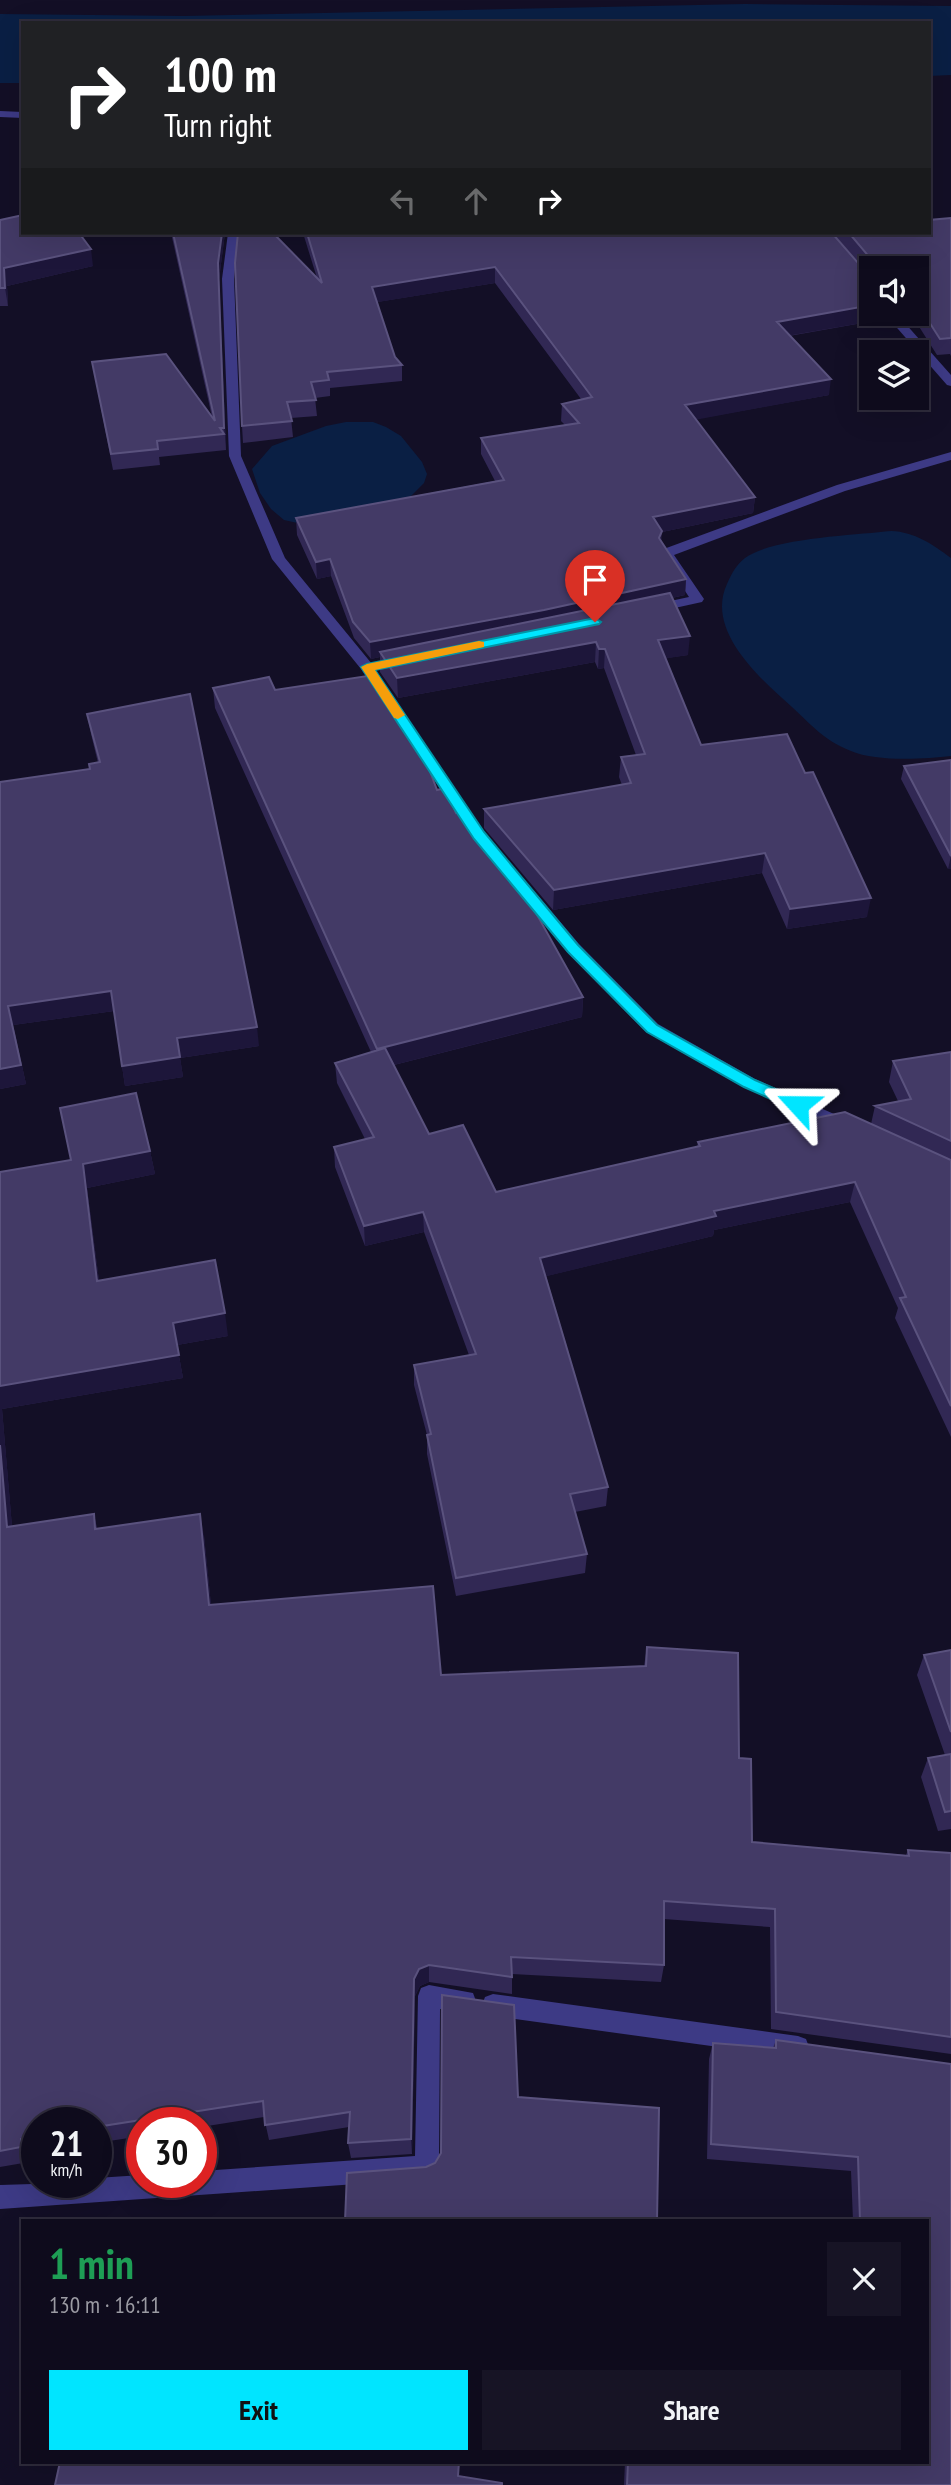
<!DOCTYPE html>
<meta charset="utf-8">
<style>
body{margin:0;font-family:"PT Sans Narrow",sans-serif;background:#171425;color:#f1f3f6;height:100vh;display:flex;flex-direction:column;font-size:26px;white-space:nowrap}
*{box-sizing:border-box;margin:0}
p{font-size:23px;color:#9b9ba3}
.icon{flex:none;width:38px;height:38px;fill:none;stroke:currentColor;stroke-width:2;stroke-linecap:round;stroke-linejoin:round}
.map{position:relative;flex:1;overflow:hidden}
.panel{position:absolute;left:21px;top:2219px;width:908px;height:245px;display:flex;flex-direction:column;background:#0e0b1c;border-radius:0px;box-shadow:0 7px 28px #0002,0 0 0 2px #2e2b3b}
.panel>*{flex:none}
.hud{position:absolute;left:21px;top:21px;width:910px;height:214px;border-radius:0px;box-shadow:0 7px 28px #0002,0 0 0 2px #2e2b3b;background:#202124;color:#fff;overflow:hidden}
.tools{position:absolute;left:859px;top:256px;display:grid;gap:14px}
.tools a{display:grid;place-items:center;width:70px;height:70px;border-radius:0px;background:#0e0b1c;box-shadow:0 7px 28px #0002,0 0 0 2px #2e2b3b;font-size:35px}
.speed{position:absolute;left:21px;top:2107px;display:flex;gap:14px;font-size:35px;font-weight:700;text-align:center}
.speed>*{display:grid;place-content:center;width:91px;height:91px;border-radius:50%;background:#0e0b1c;box-shadow:0 7px 28px #0002,0 0 0 2px #2e2b3b;line-height:1}
.speed small{font-size:18px;font-weight:400}
.speed .limit{border:10px solid #d22;background:#fff;color:#111}
.pin{position:absolute;display:grid;place-items:center;width:60px;height:60px;color:#fff;margin:-72px -30px;border-radius:50% 50% 50% 0;rotate:-45deg;box-shadow:0 0 7px #0007}
.pin .icon{rotate:45deg}
.me{position:absolute;width:77px;margin:-38px;rotate:294deg;stroke-linejoin:round;filter:drop-shadow(0 0 5px #0008)}
.turn{display:flex;align-items:center;gap:24px;height:147px;padding:0 28px;font-size:32px}
.turn .icon{width:91px;height:91px;stroke-width:2.5}
.turn b{display:block;font-size:49px;line-height:60px}
.lanes{display:flex;align-items:center;height:66px;padding:0 28px;background:#0003;justify-content:center;gap:35px;direction:ltr}
.lanes .off{opacity:.35}
.round{display:grid;place-items:center;flex:none;width:74px;height:74px;border-radius:0px;background:#171425}
.head{display:flex;align-items:center;justify-content:space-between;height:119px;padding:0 28px}
h1{font-size:42px;font-weight:600;line-height:52px;color:#1e9e55}
.primary-button{display:flex;gap:14px;margin-top:auto;padding:14px 28px}
.primary-button a{flex:1;height:80px;border-radius:0px;background:#00e5ff;color:#111;font-size:28px;font-weight:600;line-height:80px;text-align:center}
.primary-button a+a{background:#171425;color:#f1f3f6}
.map>svg:first-child{display:block}
.water{fill:#0a1f44}
.lines{fill:none;stroke-linecap:round;stroke-linejoin:round}
.street{fill:#3d3a85;fill-rule:evenodd}
.wall{fill:#312854}
.shaded-wall{fill:#1d163a}
.building{fill:#433a66;stroke:#5a527e;stroke-width:2}
.route{fill:#00e5ff;stroke:#0095a6;stroke-width:2}
.slow{fill:#f59e0b}
</style>
<div class="map">
<svg width="951" height="2485" viewBox="0 0 951 2485">
<rect width="100%" height="100%" fill="#130f26"/>
<!-- water -->
<path class="water" d="M745 4 951 6V75L929 76V23H23V83H0V14L184 16Z
M346 422H373L386 427 401 436 422 462 427 474 424 483 401 506 302 524 284 520 271 509 260 493 252 469 272 446 326 426Z
M891 531C915 532 932 544 951 558V756C924 759 876 762 851 751 822 739 814 727 792 707 761 679 705 631 727 584 732 573 736 565 745 558 772 538 856 535 891 531Z"/>
<g class="lines">
<!-- street -->
<path class="street" d="M0 111 23 112V118L0 117Z
M228 233H238L234 279 241 456 285 558 372 664 391 694 389 697H379L361 669 272 559 229 456 222 279Z
M884 313H896L951 375V386L947 385Z
M951 452V460L845 491 674 555 704 599 702 602 652 613 645 609 647 606 689 597 660 553 661 550 837 485Z
M410 728 415 729 480 828 482 831 480 834H470L403 732Z
M518 877 523 878 579 944 658 1024 755 1079 852 1122 854 1126 852 1130H840L743 1087 646 1032 567 952 513 886 510 882Z
M429 1985 473 1993 476 2001 473 2009 465 2012 440 2009 439 2167 435 2175 427 2179 0 2209V2185L96 2182V2178L142 2175V2182H201V2171L415 2156 418 1996 421 1988Z
M493 1994 798 2036 806 2039 809 2047 806 2055 798 2058 493 2016 485 2013 482 2005 485 1997Z"/>
</g>
<!-- wall -->
<path class="wall" d="M951 218V356L950 354 937 355 911 314 902 316 899 313H917V268H872V278L833 233H929Z
M0 220 93 266 7 286 8 306H0Z
M171 233H225L219 279 226 450 159 457 160 465 113 470 92 362 212 417Z
M303 233H832L885 319 789 336 829 395 696 419 755 497 753 513 662 532 661 541 686 579 685 595 672 598 688 655 666 658 701 745 867 917 787 929 762 873 553 910 484 828V809L622 785 619 777 621 757 636 755 604 668 598 669 595 662 398 698 380 672V657L371 659 354 638 331 576 317 579 297 535 296 518 495 481 481 454V438L565 425 561 421 562 404 581 399 495 283 377 302 395 357 402 365V381L330 388V396L315 398 317 416 291 418 293 437 243 443 242 426 317 278Z
M213 688 275 690 437 790 532 906 583 997 582 1017 394 1065 429 1134 496 1192 697 1147 698 1142 871 1124 875 1106 898 1101 889 1082 893 1061 951 1052V1437L895 1318 898 1308 850 1202 714 1230 713 1236 546 1276 608 1487 606 1506 575 1512 587 1554 585 1573 456 1596 427 1454V1435L414 1385V1365L469 1355 424 1232 365 1246 335 1167 334 1147 365 1139 337 1083 335 1063 371 1052 215 708Z
M87 714 259 1046 180 1058 183 1077 125 1086 114 1011 13 1025 26 1084 0 1089V782L90 769 98 763 91 734Z
M951 760V869H948L901 779 904 766Z
M150 1151 155 1174 87 1188 99 1281 228 1336 177 1345 183 1378 2 1409 12 1527 94 1514 97 1528 204 1536 211 1605 441 1675 644 1666 647 1647 739 1758 752 1842 906 1855 908 1850 951 1853V2054L771 2029 770 1927 664 1919V1965L661 1982 512 1974V1994L429 1982 420 1986 415 1996 412 2154 351 2158 348 2143 349 2127 269 2140 264 2117 201 2127V2123H142V2136L96 2143V2123H37V2152L29 2154V2162L0 2167V1172Z
M951 1650V1829L938 1831 921 1777 928 1758 945 1755 917 1675 924 1655Z
M776 2040 951 2064V2485H624L625 2462H928V2221H853L851 2171 707 2159 709 2059 713 2043 773 2048Z"/>
<!-- shaded-wall -->
<path class="shaded-wall" d="M222 233H225L219 279 226 444 224 428 218 263Z
M91 249 93 266 7 286 8 306 5 288 4 268Z
M495 267V283L372 303V287Z
M872 305V313H886L885 319 775 338 777 322Z
M831 379 829 395 684 422 685 405Z
M755 497 753 513 662 532 661 547 653 517Z
M330 559 331 576 317 579 316 562Z
M686 579 685 595 543 626 380 652V657L371 659 370 642Z
M690 636 688 655 657 660 658 640Z
M596 642 595 662 398 698 397 678Z
M599 649H605L604 668 598 669Z
M765 853 762 873 553 910 554 890Z
M951 856V869H948Z
M533 894 532 914 526 895Z
M871 898 867 917 787 929 790 909Z
M111 991 114 1011 13 1025 26 1084 0 1089V1069L8 1006Z
M583 997 582 1017 378 1069 377 1049Z
M257 1027 259 1046 180 1058 177 1038Z
M180 1057 183 1077 125 1086 122 1066Z
M150 1151 155 1174 87 1188 102 1304 97 1281 83 1164Z
M855 1182 850 1202 714 1230 713 1236 539 1278 540 1258 714 1211Z
M423 1212 424 1232 365 1246 364 1226Z
M225 1313 228 1336 177 1345 183 1378 2 1409 14 1549 7 1527 0 1445V1386L173 1323Z
M200 1514 204 1536 213 1626 209 1605Z
M429 1965V1982L420 1986 415 1996 412 2154 411 2139 414 1979 419 1969Z
M21 2139 29 2154V2162L21 2147Z"/>
<!-- building -->
<path class="building" d="M23 215V233H79L91 249 4 268 5 288H0V220Z
M951 218V338L940 339 917 303V268H876V265L849 233H929V220Z
M173 233H222L218 263 224 428H220L224 434 157 441 158 449 111 454 92 362 166 354 215 421Z
M238 233H273L322 283 307 233H832L872 279V305L777 322 831 379 685 405 755 497 653 517 662 531 659 538 686 579 544 610 370 642 353 622 330 559 316 562 296 518 504 480 481 438 579 423 562 404 592 397 495 267 372 287 395 357 402 365 327 372 329 380 311 382 316 400 287 402 292 421 242 426 235 263Z
M670 593 690 636 658 640 701 745 787 734 805 773 813 772 871 898 790 909 765 853 554 890 484 809 631 783 621 757 645 754 605 649H599L596 642 397 678 380 652Z
M374 675 418 739 437 790 446 788 456 813 466 811 533 894 526 895 583 997 377 1049 213 688 269 677 275 690Z
M190 694 257 1027 177 1038 180 1057 122 1066 111 991 8 1006 21 1065 0 1069V782L90 769 89 764 100 762 87 714Z
M951 760V856L904 766Z
M385 1048 429 1134 463 1125 496 1192 700 1146 698 1142 845 1112 951 1160V1406L900 1298 906 1297 855 1182 714 1211 716 1216 540 1258 608 1487 570 1494 587 1554 456 1578 427 1435 431 1434 414 1365 476 1354 423 1212 364 1226 334 1147 374 1137 335 1063Z
M951 1052V1141L875 1106 911 1099 893 1061Z
M136 1093 150 1151 83 1164 97 1281 215 1260 225 1313 173 1323 179 1355 0 1386V1172L71 1160 60 1108Z
M0 1445 7 1527 94 1514 95 1529 200 1514 209 1605 433 1586 441 1675 646 1666 647 1647 738 1653 739 1758 751 1759 752 1842 909 1856 908 1850 951 1853V2037L776 2012 775 1909 664 1901V1965L511 1957 512 1977 429 1965 419 1969 414 1979 411 2139 348 2143 350 2112 265 2125 263 2101 96 2127V2123H37V2136L21 2139V2147L0 2151Z
M951 1650V1732L924 1655Z
M951 1754V1811L945 1812 928 1758Z
M442 1995 514 2005 518 2097 659 2108 657 2221H345L347 2173 426 2167 435 2163 441 2153Z
M776 2040 951 2064V2485H627L628 2462H928V2221H860L858 2157 711 2144 713 2043 776 2048Z
M60 2462H459L458 2476 502 2483V2485H55Z"/>
<!-- route -->
<path class="route" d="M595 618 601 622 599 624 375 670 484 832 578 945 657 1025 755 1080 804 1101 806 1105 804 1109H793L744 1087 647 1032 568 952 474 839 361 667 367 664Z"/>
<!-- slow -->
<path class="slow" d="M479 641 484 642V647L375 670 405 715 398 719 394 718 361 667 367 664Z"/>
</svg>
<div class="tools">
<a><svg class="icon" aria-label="sound" viewBox="0 0 24 24"><path d="M4 9h4l5-4v14l-5-4H4zM17 9q2 3 0 6"/></svg></a>
<a><svg class="icon" aria-label="layers" viewBox="0 0 24 24"><path d="M12 4l9 5-9 5-9-5zM3 14l9 5 9-5"/></svg></a>
</div>
<div class="speed"><div>21<small>km/h</small></div><div class="limit">30</div></div>
<div class="pin" style="left:595px;top:622px;background:#d93025"><svg class="icon" aria-label="arrive" viewBox="0 0 24 24"><path d="M6 21V4h12l-3 4 3 4H6"/></svg></div>
<svg class="me" style="left:798px;top:1105px" viewBox="-20 -20 40 40"><path d="M0-17L14 15 0 8-14 15z" fill="#00e5ff" stroke="#fff" stroke-width="4"/></svg>
<div class="hud">
<div class="turn"><svg class="icon" aria-label="right" viewBox="0 0 24 24"><path d="M7 20v-9h11M14 6l5 5-5 5"/></svg><div><b>100 m</b>Turn right</div></div>
<div class="lanes"><svg class="icon off" aria-label="left" viewBox="0 0 24 24"><path d="M17 20v-9H6M10 6l-5 5 5 5"/></svg><svg class="icon off" aria-label="ahead" viewBox="0 0 24 24"><path d="M12 20V5M6 11l6-6 6 6"/></svg><svg class="icon" aria-label="right" viewBox="0 0 24 24"><path d="M7 20v-9h11M14 6l5 5-5 5"/></svg></div>
</div>
<section class="panel">
<div class="head"><div><h1>1 min</h1><p>130 m · 16:11</p></div><a class="round"><svg class="icon" aria-label="close" viewBox="0 0 24 24"><path d="M6 6l12 12M18 6L6 18"/></svg></a></div>
<div class="primary-button"><a>Exit</a><a>Share</a></div>
</section>
</div>
